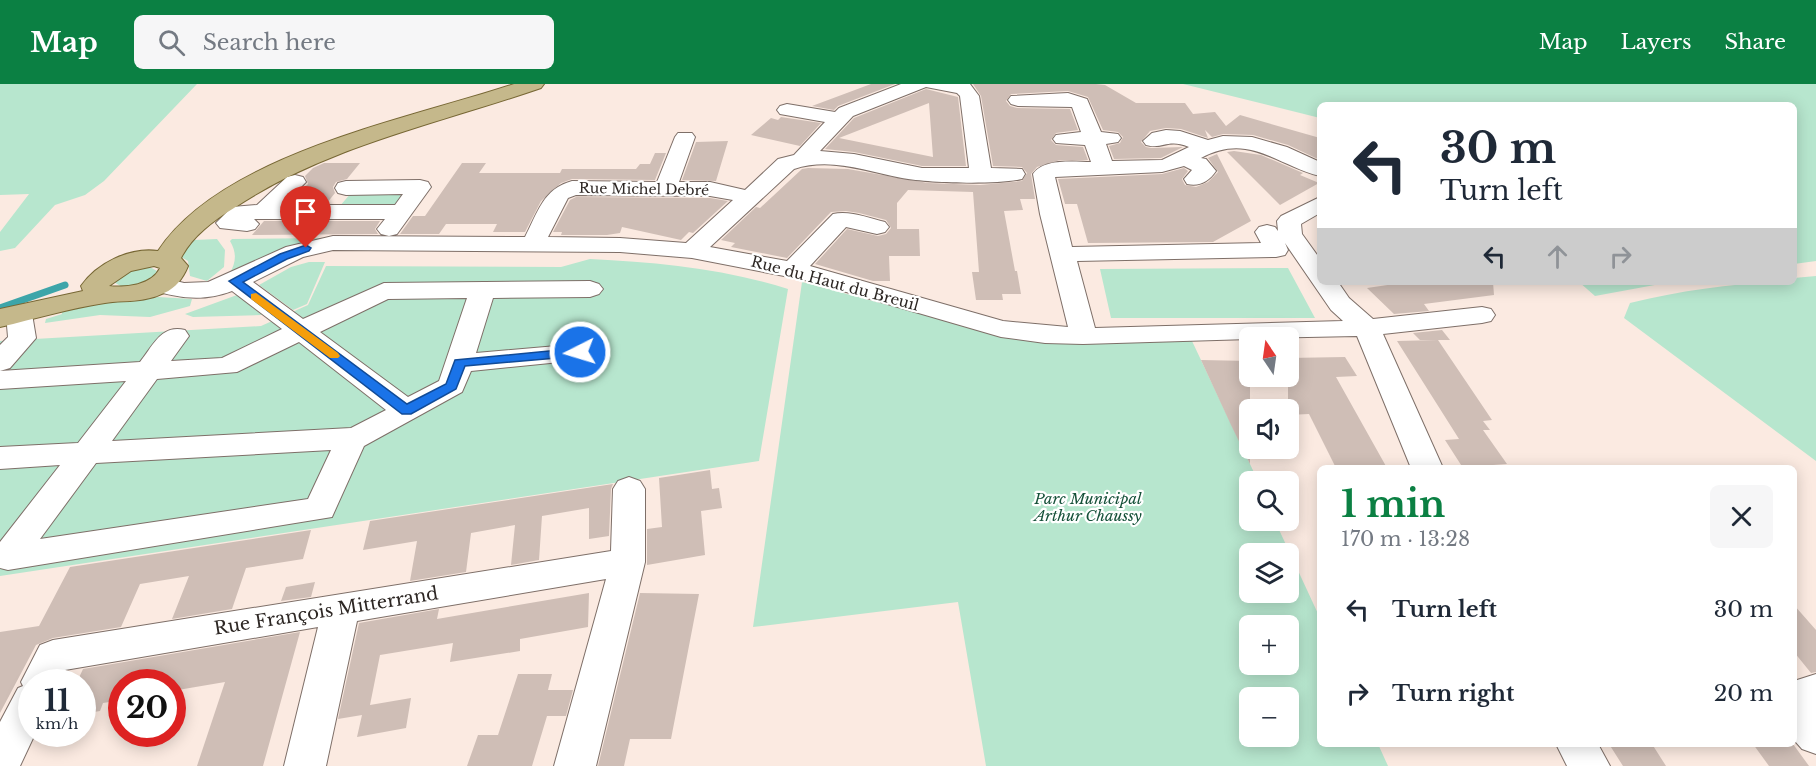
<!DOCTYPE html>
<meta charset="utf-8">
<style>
body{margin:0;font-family:"Libre Baskerville",serif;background:#f6f6f7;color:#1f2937;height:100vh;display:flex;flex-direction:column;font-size:22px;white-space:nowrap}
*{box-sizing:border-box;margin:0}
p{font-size:20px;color:#747a83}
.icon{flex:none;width:33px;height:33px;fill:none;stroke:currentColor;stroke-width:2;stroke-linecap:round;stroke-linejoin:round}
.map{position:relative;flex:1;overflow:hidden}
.side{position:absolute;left:1317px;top:381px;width:480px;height:282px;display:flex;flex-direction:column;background:#fff;border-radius:9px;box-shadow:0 3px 15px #0003}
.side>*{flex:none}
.guide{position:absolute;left:1317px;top:18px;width:480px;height:183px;border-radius:9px;box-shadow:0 3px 15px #0003;background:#fff;color:#1f2937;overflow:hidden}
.needle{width:39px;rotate:347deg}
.buttons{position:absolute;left:1239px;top:243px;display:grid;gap:12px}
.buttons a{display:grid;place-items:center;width:60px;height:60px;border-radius:9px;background:#fff;box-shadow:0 3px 15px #0003;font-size:30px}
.speed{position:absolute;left:18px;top:585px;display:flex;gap:12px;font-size:30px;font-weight:700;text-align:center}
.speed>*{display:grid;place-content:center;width:78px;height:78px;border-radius:50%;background:#fff;box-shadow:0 3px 15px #0003;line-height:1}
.speed small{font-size:15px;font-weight:400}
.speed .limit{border:9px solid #d22;background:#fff;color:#111}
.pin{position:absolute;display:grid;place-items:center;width:51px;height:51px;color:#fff;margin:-62px -26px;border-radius:50% 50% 50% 0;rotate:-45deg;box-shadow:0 0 6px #0007}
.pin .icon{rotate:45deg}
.me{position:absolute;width:66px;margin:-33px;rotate:265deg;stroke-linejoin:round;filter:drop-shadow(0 0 4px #0008)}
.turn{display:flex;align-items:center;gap:21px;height:126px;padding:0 24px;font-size:27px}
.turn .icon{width:78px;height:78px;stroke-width:2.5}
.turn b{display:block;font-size:42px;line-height:51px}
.lanes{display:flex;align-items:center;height:57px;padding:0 24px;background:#0003;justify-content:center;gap:30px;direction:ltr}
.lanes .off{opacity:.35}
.round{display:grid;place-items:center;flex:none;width:63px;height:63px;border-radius:9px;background:#f6f6f7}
.headline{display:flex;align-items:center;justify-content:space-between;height:102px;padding:0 24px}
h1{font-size:36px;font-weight:700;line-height:45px;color:#0b8043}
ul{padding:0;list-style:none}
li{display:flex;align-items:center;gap:18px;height:84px;padding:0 24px}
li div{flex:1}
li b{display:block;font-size:22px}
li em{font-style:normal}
header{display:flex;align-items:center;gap:36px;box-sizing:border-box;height:84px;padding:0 30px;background:#0b8043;color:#fff}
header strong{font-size:28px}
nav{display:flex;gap:33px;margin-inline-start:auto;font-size:21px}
.search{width:420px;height:54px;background:#f6f6f7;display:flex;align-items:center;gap:15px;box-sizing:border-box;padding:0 21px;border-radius:9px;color:#747a83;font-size:22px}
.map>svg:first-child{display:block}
.green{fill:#b7e6ce;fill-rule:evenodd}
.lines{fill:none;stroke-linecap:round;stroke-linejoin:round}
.stream{stroke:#3da5a9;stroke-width:7}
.building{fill:#cfbeb6;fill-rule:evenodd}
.minor-casing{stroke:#7e6f68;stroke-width:2}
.major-casing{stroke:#776734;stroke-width:2}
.minor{fill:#fff;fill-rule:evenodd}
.major{fill:#c5b88b;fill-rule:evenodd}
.route{fill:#1a73e8;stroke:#114b97;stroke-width:1.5}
.slow{fill:#f59e0b}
.labels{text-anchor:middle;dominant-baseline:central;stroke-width:4.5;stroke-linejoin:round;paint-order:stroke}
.far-street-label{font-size:14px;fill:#2d2724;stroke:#fff}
.street-label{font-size:15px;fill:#2d2724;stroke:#fff}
.park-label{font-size:15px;font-style:italic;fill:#155139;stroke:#fff}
.near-street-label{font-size:18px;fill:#2d2724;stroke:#fff}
</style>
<header>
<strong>Map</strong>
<div class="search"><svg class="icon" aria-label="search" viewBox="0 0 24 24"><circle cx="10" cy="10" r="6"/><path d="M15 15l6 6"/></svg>Search here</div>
<nav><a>Map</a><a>Layers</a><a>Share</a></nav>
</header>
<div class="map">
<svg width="1816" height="682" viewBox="0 0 1816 682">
<rect width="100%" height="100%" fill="#fbeae1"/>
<!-- green -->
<path class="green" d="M0 0H197L104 97 85 111 55 121 15 164 0 167V148L29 110 0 111Z
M1183 0H1816V177L1794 180V21H1320V34Z
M352 108H408L396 124 339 123Z
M197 151 194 156 217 155 225 166 224 183 207 197 190 192 188 177 178 171Z
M330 154 230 189C236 178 237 169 230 157L232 155Z
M590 175C657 178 725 185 788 205L759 377 0 492V257L261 242 308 221 326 182 561 183Z
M309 178H325L307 220 293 226 259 201 291 183Z
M150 183 157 187C151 201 135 201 122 203L114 198 126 187Z
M1288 184 1315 234H1111L1100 185Z
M1816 192V377L1624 234 1630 219C1683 206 1739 198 1794 198V194Z
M802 198 1008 253 1061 259 1192 257 1258 397 1250 398V436L1275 437 1320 534V660H1378L1388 682H986L958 518 753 543ZM1250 470H1288V508H1250ZM1250 542H1288V580H1250ZM1250 614H1288V652H1250Z
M1579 198H1671L1595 212Z
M237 211 262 231 193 233 185 230Z
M158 213 192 215 190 222 150 233 100 231 45 239 46 235 62 230 61 224 87 218H113Z"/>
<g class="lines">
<!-- stream -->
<path class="stream" d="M0 224 65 201"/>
</g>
<!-- building -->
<path class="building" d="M871 0H895L838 22 834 26 812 22Z
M973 0H1096L1105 1 1136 19H1185L1193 30 1215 28 1226 42 1240 31 1320 54V76L1288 61 1253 51 1223 50 1212 53 1205 46 1208 54 1181 45 1166 44 1150 47 1141 58 1146 63 1151 64 1183 63 1161 74 1114 75 1109 62 1120 59 1123 53 1118 48 1103 46 1088 13 1068 7 1011 10 1006 17 1010 22 1017 24 1070 25 1078 46 1056 49 1051 56 1056 61 1083 63 1088 76H1060L1037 83 1031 90 1035 115H1020L1023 126 1004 127 1015 187H1017L1021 210H1002L1003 216H976L972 188H979L973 108 908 106 897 119V145H919L920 172H889L890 197H873L815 180 847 145 878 152 886 150 891 144 886 136 859 129 846 127 831 128 787 174 731 163 735 159 721 156 756 123 760 124 802 85 808 84 848 85 928 99 980 101 1022 97 1027 89 1022 83 993 82 981 12Z
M926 5 958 13 966 82H922L854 68 825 65 854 34ZM929 19 933 73 839 54Z
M781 33 821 39 800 62 751 51 771 34 778 36Z
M728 57 716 97 682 96 696 58Z
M1234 67 1261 71 1303 89 1300 91 1319 99 1280 121 1227 68Z
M655 69H666L655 96 572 95 561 99 541 117 525 148H493L497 140H446L439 150H400L413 132H425L462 79H486L479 89H560L562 85H636L640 80H650Z
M1217 70 1251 137 1213 158 1088 159 1077 120H1065L1058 95 1162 90 1184 84 1188 87 1182 95 1185 101 1196 103 1208 98 1218 88 1208 74Z
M324 79H360L347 95 336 98 333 103 335 109 327 119H288L308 100 305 92 313 84Z
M576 113 710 114 728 117 693 149 689 148 681 156 622 143 620 149 607 151H561L562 148H553L570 116Z
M264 137H380L375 145 378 150 252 151Z
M1408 198H1493L1494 211 1424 220 1429 227 1394 230 1367 204Z
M1442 246 1450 256H1420L1413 249Z
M1438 256 1492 336 1483 337 1490 346H1483L1507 380 1493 381 1495 384H1463L1445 356 1459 355 1397 257Z
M1345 273 1357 292 1336 293 1387 384H1336L1309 330 1288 331V274Z
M1201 276 1250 277V380L1231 341Z
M710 386 712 405 719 404 722 424 701 427 705 471 647 481V445L662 443 659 394Z
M613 400 611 405 609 452 589 455V424L542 432 539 476 511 481 515 441 471 449 466 488 410 497 417 457 363 466 370 437Z
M311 446 303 475 246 484 232 525 172 535 189 492 140 500 121 543 53 554 36 561 0 629V548L39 542 70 483Z
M315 498 311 513 281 517 286 503Z
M589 509 588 543 520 555V567L450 578 453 559 380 571 370 621 411 614 406 644 357 653 362 631 338 635 359 539 439 525 437 535Z
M640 509 699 510 671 655H630L624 682H598Z
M1794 521 1816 546V588L1811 589 1794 568Z
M300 548 263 682H197L225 598 172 607V598H122V616L103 619 100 627 82 630V598H77L83 585Z
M518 590H552L548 606H573L566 632H547L532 682H467L478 651H498Z
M1609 660H1652L1666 682H1623Z
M1753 660H1793L1809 682H1769Z"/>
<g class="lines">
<defs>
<path id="minor" d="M901 0H970L979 12 991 84 1022 85 1025 90 1022 95C996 101 929 99 902 94 866 87 830 73 794 85L710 163 787 177 833 130C849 126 869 134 885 138L889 143 885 148 877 150 846 143 810 182 1003 237 1068 243 1040 130 1033 90C1044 74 1074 78 1091 78L1085 61 1056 59 1053 55 1056 51 1081 48 1072 23 1018 22 1011 20 1008 16 1011 12 1068 9 1087 15 1101 48 1118 50 1121 54 1118 58 1106 60 1112 77 1162 76 1189 63C1167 54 1163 66 1146 61L1143 57 1152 49 1166 46 1180 47 1208 56 1223 52 1252 53 1287 63 1320 78V92C1276 81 1249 48 1201 74L1206 75 1216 87C1209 97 1200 103 1187 100L1184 95 1192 86 1184 82 1162 88 1055 93 1072 163 1261 159 1255 148 1259 143 1267 141 1275 143 1278 147 1277 137 1281 132 1320 113V129L1301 140 1302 150 1320 175V198H1338L1349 214 1373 235 1482 223 1491 225 1495 231 1491 237 1482 239 1383 250 1443 384H1411L1357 252 1250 254V255L1083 260 1045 259 1001 253 805 196 692 174 620 168 333 166 303 173 253 198 303 235 384 199 590 197 599 200 603 205 599 210 590 213 493 214 476 269 580 260 590 262 594 268 590 274 580 276 471 287 462 308 364 362 332 433 8 486 0 484V458L60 381 0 385V363L78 359 126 297 0 305V287L140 278C153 262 161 240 185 246L189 252 171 277 222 274 282 245 232 207C203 218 180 214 151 206L147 201 151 196 160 193 184 199 208 198 286 163 333 152 525 153C538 128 543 105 572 97L657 98 675 53 678 49H692L695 53 679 98H710L745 106 778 75 794 71 825 38 780 30 777 26 780 22 787 20 835 28 839 24ZM926 3 957 9 960 12 969 84H922L854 70 820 67 853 32ZM576 111 710 112 733 116 686 159 620 154 548 153 568 114ZM1285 159 1331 226 1343 237 1095 244 1077 177 1276 173 1285 171 1288 166ZM467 214 439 297 408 313 320 248 388 215ZM299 258 386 326 351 344 112 357 157 295 237 288ZM331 366 308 415 40 455 96 379Z
M295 91 303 93 306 98 283 121H395L403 110 346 111 338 109 335 104 338 99 346 97 420 96 428 98 431 103 397 150 389 152 381 150 377 145 385 135H254L259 140 255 145 247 147 220 144 216 139 232 123 257 121 287 93Z
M19 222 28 224 32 230 36 254 10 284 0 287V261L8 253 6 230 10 224Z
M629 393 640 397 645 405V478L596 682H554L606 495 357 537 326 682H284L318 543 65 586 59 598H32V650H35L20 682H0V638L18 604 23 602 21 598 40 561 53 556 611 467 613 405 618 397Z
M1816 590V670L1802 665 1794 656V597Z
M1556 660H1598L1610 682H1567Z"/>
<path id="major" d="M514 0H544L541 4C437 40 327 62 234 124 213 137 192 152 181 174L188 182C183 194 176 204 164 209 144 219 125 216 105 219 70 224 35 235 0 243V225L83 207 81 202C97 179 130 163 158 167 222 70 409 35 514 0ZM154 182 160 184C152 201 126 204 109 202L131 187Z"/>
</defs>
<!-- minor casing -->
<use href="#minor" class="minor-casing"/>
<!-- major casing -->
<use href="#major" class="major-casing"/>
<!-- minor -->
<use href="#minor" class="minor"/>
<!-- major -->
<use href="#major" class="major"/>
</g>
<!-- route -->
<path class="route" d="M306 161 311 164 309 167 287 175 243 198 407 320 446 300 455 276 580 264 587 268 580 272 465 282 456 305 411 330H402L229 197 280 170Z"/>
<!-- slow -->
<path class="slow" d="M256 209 338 269 340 272 338 274H330L251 215V210Z"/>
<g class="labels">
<!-- far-street labels -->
<g class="far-street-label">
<text transform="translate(644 105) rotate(1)">Rue Michel Debré</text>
</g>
<!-- street labels -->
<g class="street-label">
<text transform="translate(835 199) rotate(15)">Rue du Haut du Breuil</text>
</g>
<!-- park labels -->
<g class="park-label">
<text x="1088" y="414">Parc Municipal<tspan x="1088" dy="17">Arthur Chaussy</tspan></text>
</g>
<!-- near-street labels -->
<g class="near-street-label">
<text transform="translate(326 527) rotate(-9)">Rue François Mitterrand</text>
</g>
</g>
</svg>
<div class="buttons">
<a><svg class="needle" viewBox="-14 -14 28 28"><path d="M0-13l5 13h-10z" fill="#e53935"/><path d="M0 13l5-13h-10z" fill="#747a83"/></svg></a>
<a><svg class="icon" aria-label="sound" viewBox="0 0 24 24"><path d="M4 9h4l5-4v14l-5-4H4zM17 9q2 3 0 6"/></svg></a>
<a><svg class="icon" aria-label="search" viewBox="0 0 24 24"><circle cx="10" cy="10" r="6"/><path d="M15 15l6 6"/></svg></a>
<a><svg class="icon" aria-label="layers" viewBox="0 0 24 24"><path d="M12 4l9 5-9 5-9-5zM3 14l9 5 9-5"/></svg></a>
<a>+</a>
<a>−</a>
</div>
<div class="speed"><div>11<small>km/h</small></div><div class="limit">20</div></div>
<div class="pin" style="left:306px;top:164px;background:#d93025"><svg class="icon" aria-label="arrive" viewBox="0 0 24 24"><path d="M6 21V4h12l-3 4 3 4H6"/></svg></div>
<svg class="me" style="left:580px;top:268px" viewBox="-20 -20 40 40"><circle r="17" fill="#1a73e8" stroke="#fff" stroke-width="3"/><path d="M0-11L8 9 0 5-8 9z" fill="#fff"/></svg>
<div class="guide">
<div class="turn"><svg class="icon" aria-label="left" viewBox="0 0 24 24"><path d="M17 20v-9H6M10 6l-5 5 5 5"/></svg><div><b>30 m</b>Turn left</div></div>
<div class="lanes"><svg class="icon" aria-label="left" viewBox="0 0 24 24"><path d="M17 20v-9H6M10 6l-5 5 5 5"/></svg><svg class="icon off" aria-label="ahead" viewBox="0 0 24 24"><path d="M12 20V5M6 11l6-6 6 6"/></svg><svg class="icon off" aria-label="right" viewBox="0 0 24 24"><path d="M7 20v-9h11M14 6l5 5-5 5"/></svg></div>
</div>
<section class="side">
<div class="headline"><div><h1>1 min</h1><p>170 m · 13:28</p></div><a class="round"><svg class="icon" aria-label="close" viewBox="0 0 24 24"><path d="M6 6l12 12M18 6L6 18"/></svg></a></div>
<ul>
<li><svg class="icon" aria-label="left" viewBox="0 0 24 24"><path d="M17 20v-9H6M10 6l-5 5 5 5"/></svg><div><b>Turn left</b></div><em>30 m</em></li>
<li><svg class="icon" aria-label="right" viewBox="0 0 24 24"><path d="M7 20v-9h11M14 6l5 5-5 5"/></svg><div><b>Turn right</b></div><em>20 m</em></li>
</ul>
</section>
</div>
